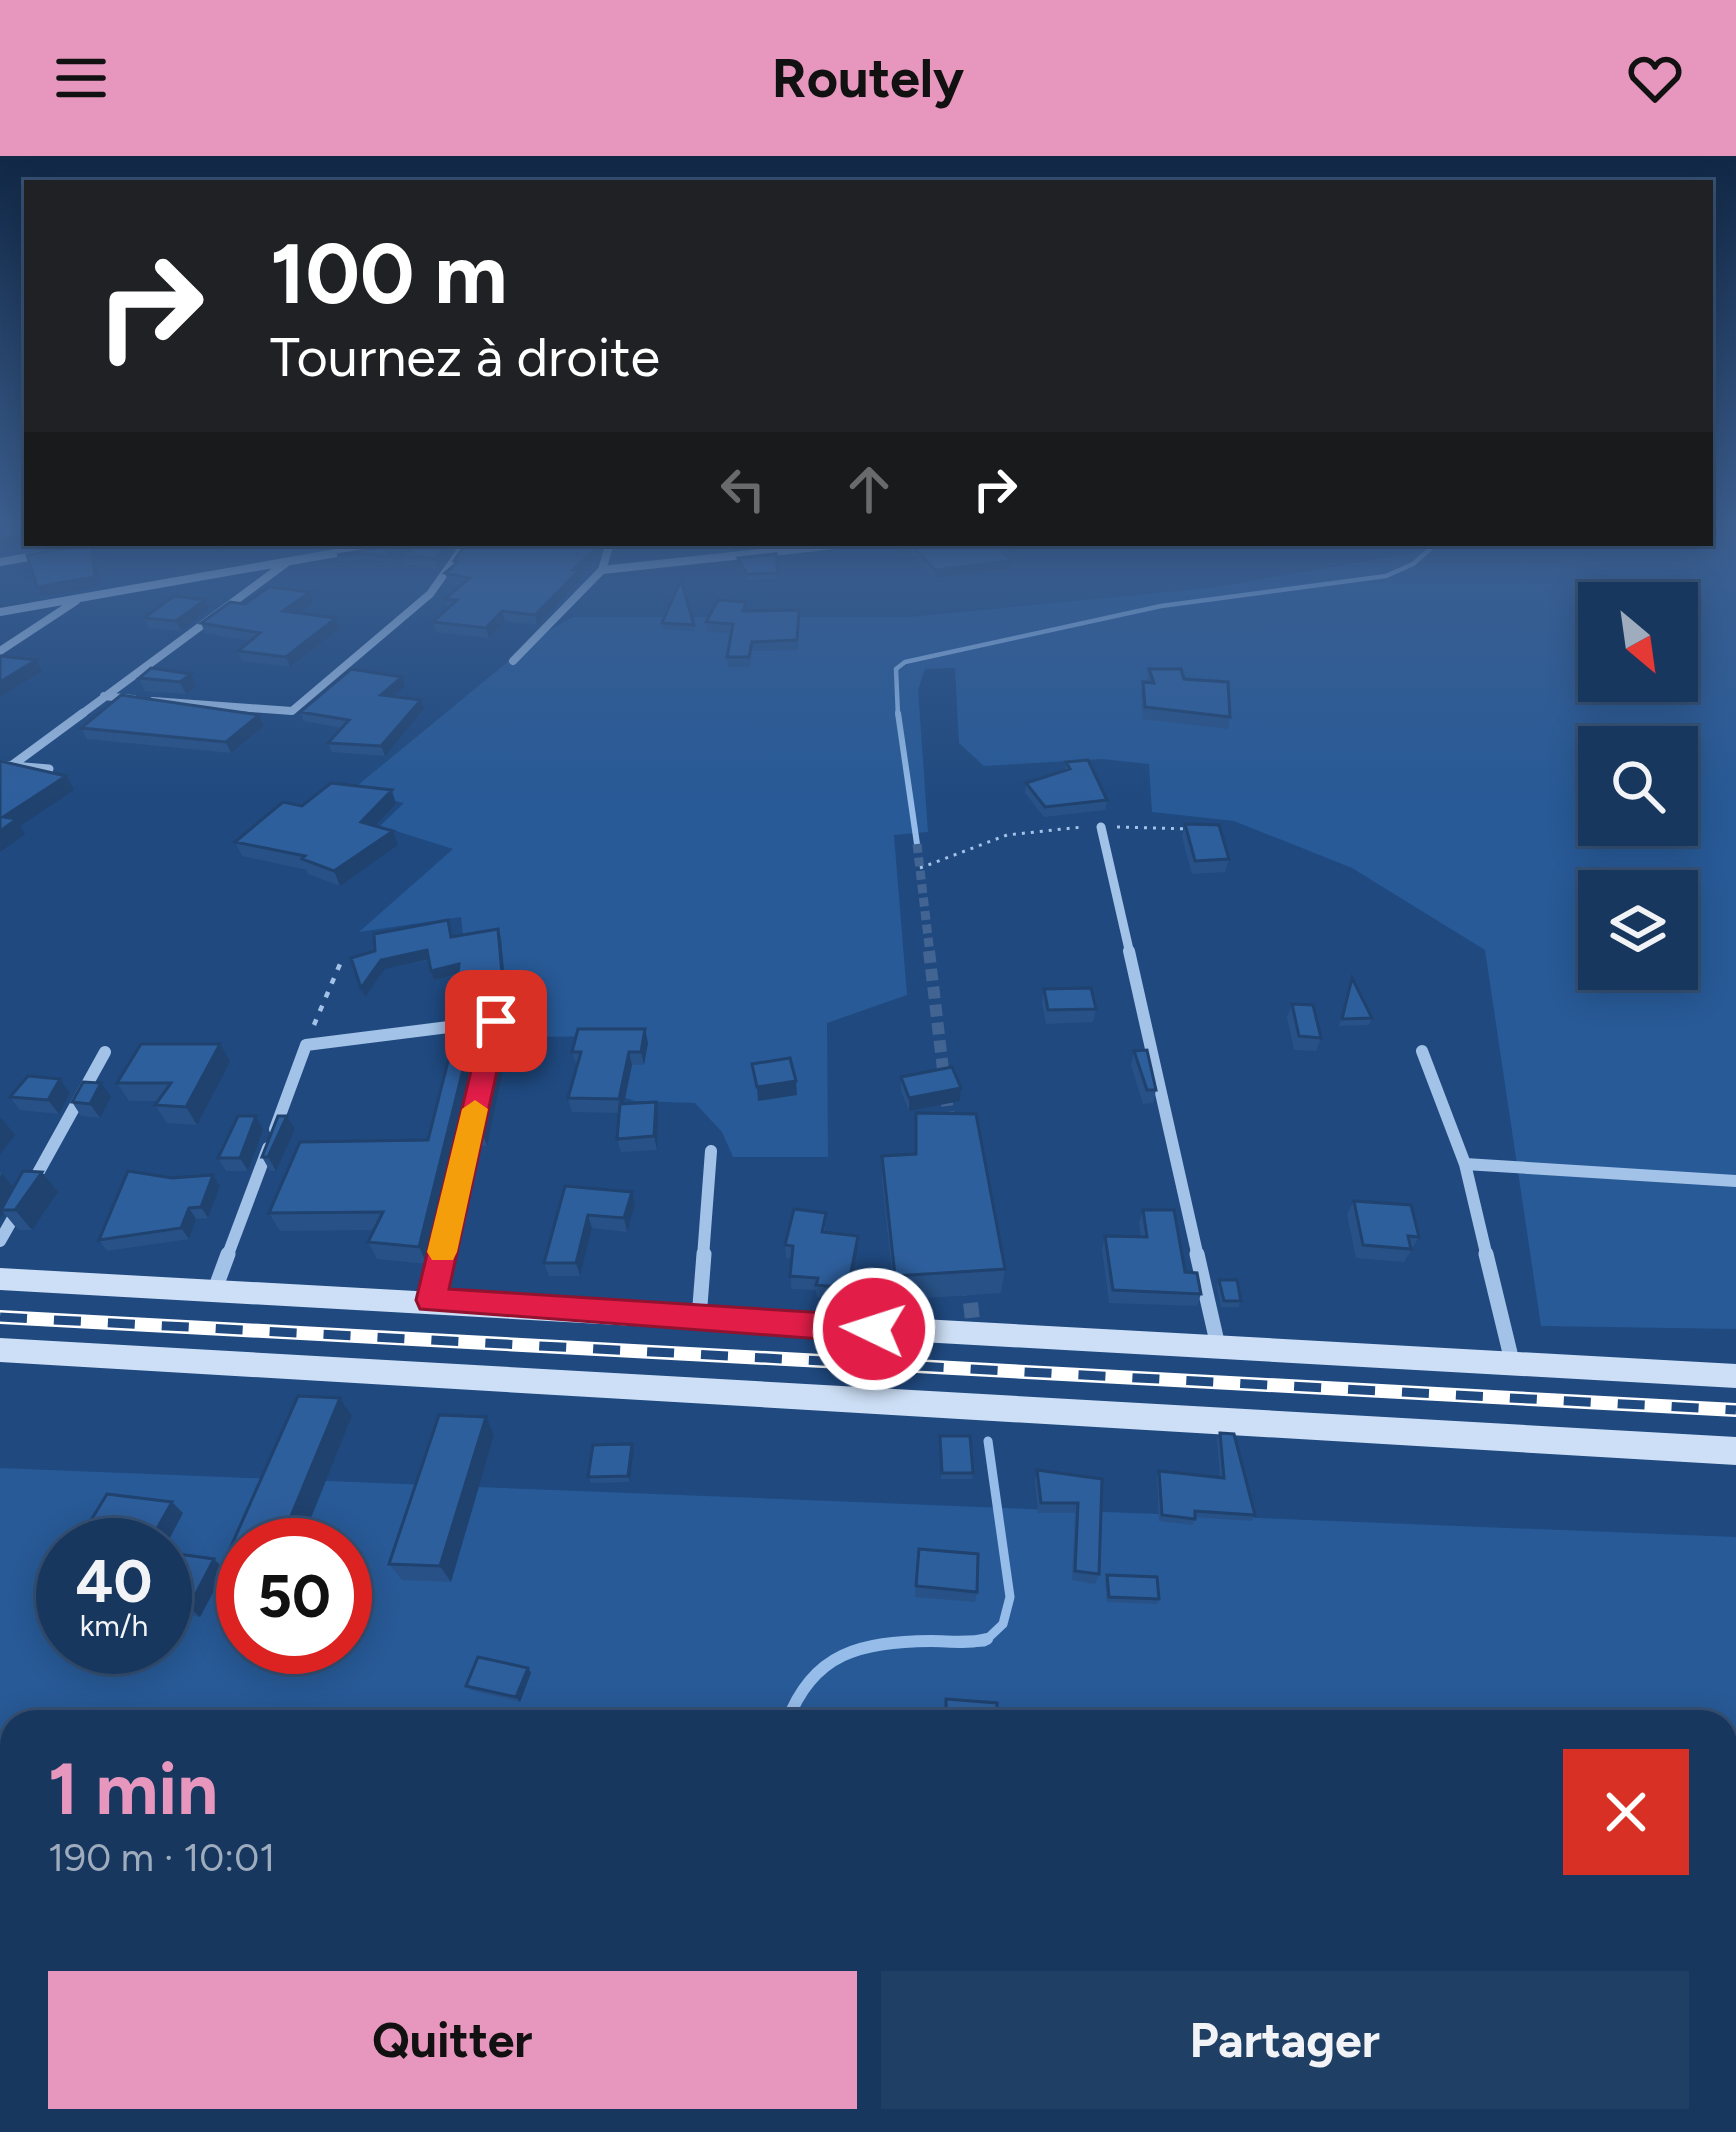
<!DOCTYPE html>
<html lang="fr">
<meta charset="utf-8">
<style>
body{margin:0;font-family:Figtree,sans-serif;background:#203f65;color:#f1f3f6;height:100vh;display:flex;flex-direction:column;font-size:45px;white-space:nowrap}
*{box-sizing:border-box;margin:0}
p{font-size:39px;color:#9eacbd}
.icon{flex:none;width:66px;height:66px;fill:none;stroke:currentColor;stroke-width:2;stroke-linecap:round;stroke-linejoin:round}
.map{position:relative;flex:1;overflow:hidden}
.details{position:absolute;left:0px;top:1554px;width:1737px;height:423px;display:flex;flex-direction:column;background:#17375f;border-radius:36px 36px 0 0;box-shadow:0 6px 30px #0003,0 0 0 3px #365174}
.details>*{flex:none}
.guide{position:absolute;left:24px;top:24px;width:1689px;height:366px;border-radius:0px;box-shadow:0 6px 30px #0003,0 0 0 3px #365174;background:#202124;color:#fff;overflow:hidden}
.needle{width:78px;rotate:151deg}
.buttons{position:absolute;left:1578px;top:426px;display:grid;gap:24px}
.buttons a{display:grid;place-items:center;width:120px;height:120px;border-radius:0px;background:#17375f;box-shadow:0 6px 30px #0003,0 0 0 3px #365174;font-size:60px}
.speed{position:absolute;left:36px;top:1362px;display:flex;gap:24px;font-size:60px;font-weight:700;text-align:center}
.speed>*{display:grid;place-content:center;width:156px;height:156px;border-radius:50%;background:#17375f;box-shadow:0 6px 30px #0003,0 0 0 3px #365174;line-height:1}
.speed small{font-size:30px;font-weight:400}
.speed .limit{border:18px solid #d22;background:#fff;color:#111}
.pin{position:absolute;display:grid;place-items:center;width:102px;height:102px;color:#fff;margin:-51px;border-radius:24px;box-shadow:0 6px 18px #0006}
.me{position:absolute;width:132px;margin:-66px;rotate:274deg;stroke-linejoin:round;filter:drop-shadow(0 0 9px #0008)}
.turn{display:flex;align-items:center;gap:42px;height:252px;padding:0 48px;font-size:54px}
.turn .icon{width:156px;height:156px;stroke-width:2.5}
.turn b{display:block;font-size:84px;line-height:102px}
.lanes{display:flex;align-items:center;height:114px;padding:0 48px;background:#0003;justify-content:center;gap:60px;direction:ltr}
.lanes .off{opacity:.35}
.round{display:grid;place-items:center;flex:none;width:126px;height:126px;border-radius:0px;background:#203f65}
.overview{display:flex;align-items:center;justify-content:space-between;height:204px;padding:0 48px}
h1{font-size:72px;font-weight:700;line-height:90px;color:#e797bd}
.button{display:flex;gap:24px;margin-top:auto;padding:24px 48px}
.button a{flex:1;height:138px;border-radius:0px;background:#e797bd;color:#111;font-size:48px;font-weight:700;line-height:138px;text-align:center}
.button a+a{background:#203f65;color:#f1f3f6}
header{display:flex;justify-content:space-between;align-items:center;height:156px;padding:0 48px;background:#e797bd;color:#111;font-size:54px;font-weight:700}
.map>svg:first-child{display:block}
.green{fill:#285a97;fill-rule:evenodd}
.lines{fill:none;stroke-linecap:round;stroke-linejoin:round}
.stream-far3{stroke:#96bdea;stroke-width:4.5}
.stream-far2{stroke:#96bdea;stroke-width:6}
.stream-far1{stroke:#96bdea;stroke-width:9}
.stream{stroke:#96bdea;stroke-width:12}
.minor-tunnel-far2{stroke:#416492;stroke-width:9;stroke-dasharray:9 4.5;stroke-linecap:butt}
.minor-tunnel-far1{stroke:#416492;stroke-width:12;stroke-dasharray:12 6;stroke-linecap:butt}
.minor-tunnel{stroke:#416492;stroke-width:15;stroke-dasharray:15 8;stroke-linecap:butt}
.path-far1{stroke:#a2c2e8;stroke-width:3;stroke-dasharray:3 6;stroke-linecap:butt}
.path{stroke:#a2c2e8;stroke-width:4.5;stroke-dasharray:6 9;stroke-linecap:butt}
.minor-far3{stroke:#a2c2e8;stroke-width:8}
.minor-far2{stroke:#a2c2e8;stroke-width:9}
.minor-far1{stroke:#a2c2e8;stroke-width:12}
.minor{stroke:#a2c2e8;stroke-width:15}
.secondary{fill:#cddff6;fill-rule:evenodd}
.rail-casing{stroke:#fff;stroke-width:14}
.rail{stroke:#1f497f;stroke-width:9;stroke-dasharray:27;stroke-linecap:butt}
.wall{fill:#285287}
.shaded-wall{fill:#20426e}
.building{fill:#2e5f9d;stroke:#20426e;stroke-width:3}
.route{fill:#e11d48;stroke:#92132f;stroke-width:3}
.slow{fill:#f59e0b}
</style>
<header><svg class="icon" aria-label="menu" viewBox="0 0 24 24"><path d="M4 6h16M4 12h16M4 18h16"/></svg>Routely<svg class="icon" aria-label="heart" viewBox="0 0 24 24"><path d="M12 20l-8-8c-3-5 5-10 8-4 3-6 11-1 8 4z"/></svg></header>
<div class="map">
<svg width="1736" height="1976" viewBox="0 0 1736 1976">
<rect width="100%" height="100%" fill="#1f497f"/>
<!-- green -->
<path class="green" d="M1710 371H1736V1173L1541 1170 1485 794 1352 712 1234 665 1152 656 1149 608 1102 603 984 610 959 587 955 512 925 513 918 534 928 676 894 679 907 839 827 867 828 1001H733L722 976 695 947 635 945 611 937 626 880 521 881 518 844 503 824 468 826 461 761 359 776 453 693 380 670 404 647 352 634 539 480 573 461H909L1219 431 1445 391V387H1710ZM1599 447H1677V525H1599ZM1599 591H1677V669H1599ZM1599 735H1677V813H1599Z
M0 1312 1736 1381V1976H0ZM63 1389H165V1491H63ZM243 1389H345V1491H243ZM12 1566H1725V1965H12Z"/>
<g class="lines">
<!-- stream-far3 -->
<path class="stream-far3" d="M898 560 896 513 905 506 1161 450 1386 420 1413 408 1437 387"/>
<!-- stream-far2 -->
<path class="stream-far2" d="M898 557 917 688"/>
<!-- stream-far1 -->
<path class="stream-far1" d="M904 1486H984L1003 1468 1010 1441 988 1285"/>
<!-- stream -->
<path class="stream" d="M787 1566C813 1496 861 1486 931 1485 949 1485 970 1488 987 1483
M546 1976 559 1965"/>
<!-- minor-tunnel-far2 -->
<path class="minor-tunnel-far2" d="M917 688 930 798"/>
<!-- minor-tunnel-far1 -->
<path class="minor-tunnel-far1" d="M929 795 950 973"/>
<!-- minor-tunnel -->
<path class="minor-tunnel" d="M968 1124 974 1178"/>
<!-- path-far1 -->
<path class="path-far1" d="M1117 671 1190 673
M920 712 1007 679 1082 671"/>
<!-- path -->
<path class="path" d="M314 869 340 808"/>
<!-- minor-far3 -->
<path class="minor-far3" d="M78 392 105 387
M0 406 40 399
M602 414 854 387
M0 456 393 387
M0 495 76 445
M513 505 602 414 610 387
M104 540 133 543
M153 545 292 555 430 438 466 387
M79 560 286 407"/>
<!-- minor-far2 -->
<path class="minor-far2" d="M0 609 49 613
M11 610 83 557
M1101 671 1130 798"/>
<!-- minor-far1 -->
<path class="minor-far1" d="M1129 795 1198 1101
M1422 895 1465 1008 1487 1101
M275 973 306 889 496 865 441 1101
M1465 1008 1736 1025
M33 1026 105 896
M0 1085 17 1055
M227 1101 268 992
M703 1101 711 995"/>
<!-- minor -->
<path class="minor" d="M1197 1098 1218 1190
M1486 1098 1512 1205
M214 1136 228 1098
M431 1144 442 1098
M699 1162 704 1098"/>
<!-- secondary -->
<path class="secondary" d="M0 1112 1736 1208V1232L0 1134Z
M0 1182 1736 1281V1309L0 1206Z"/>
<defs>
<path id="rail" d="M0 1161 1736 1254"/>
</defs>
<!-- rail casing -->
<use href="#rail" class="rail-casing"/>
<!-- rail -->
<use href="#rail" class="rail"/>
</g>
<!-- wall -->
<path class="wall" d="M421 387H454L455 388 438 413 405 408 402 399Z
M889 387H1043L1004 396 1011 405V414L935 422 910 396 898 398Z
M385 391 393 407 365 403 339 405 337 399Z
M776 398 778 423 747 424 738 408V402Z
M597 401 582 417V422L537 469 505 465 489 482 436 476 433 466 448 452 445 443 461 429 448 427 445 417 455 409 454 405Z
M310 436 313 446 298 457 340 472 290 511 242 505 238 495 250 485 205 477 201 467 245 448Z
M205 444 209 453 181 475 149 472 144 462Z
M799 454 798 494 752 495 750 511H728L727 501 731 477 707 476 706 466 747 455Z
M662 467 694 469V475L663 473Z
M1584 483 1599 485V521L1588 520 1579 496Z
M151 512 196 530 186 538 145 535 139 522Z
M1149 513 1184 523 1230 561 1228 573 1143 563 1141 538 1143 526H1147Z
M402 521 405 530 393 540 424 553 385 600 332 596 328 587 342 572 304 565 300 556Z
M259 559 264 570 231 597 87 583 81 572Z
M1066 606 1107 644 1105 654 1044 661 1025 637 1026 627 1065 615Z
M396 648 376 670 393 675 398 689 340 730 308 718 307 714 242 700 235 686 302 650Z
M1185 668 1229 703 1225 716 1192 718 1182 681Z
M448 764 452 781 498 773 501 783 506 837 459 843 456 833 458 819 434 824 429 804 385 813 365 841 361 832 375 795Z
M1352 822 1372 862 1369 869 1339 870Z
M1044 833 1096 853 1093 866 1046 868 1042 847Z
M1292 848 1321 882 1316 895 1294 894 1287 861Z
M510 882 487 990H478L471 971Z
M481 883 427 1108 377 1103 368 1086 374 1074 280 1075 269 1057 428 984Z
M648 887 644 909H632L624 948 658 959 657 994 621 996 617 983 619 957 572 956 568 942 577 910 572 896Z
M1134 895 1156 934 1153 947 1143 948 1131 909Z
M230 906 197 969 167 967 155 949 159 945H129L117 927Z
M901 921 961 932 960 945 909 955 901 935Z
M60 923 70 937 59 958 20 954 10 941Z
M111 941 100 962 81 960 72 946Z
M287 960 295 973 276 1015H270L262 1001Z
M263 974 248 1015H226L218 1002Z
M915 998 1005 1113 1001 1137 895 1144 882 1025V1000Z
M42 1016 58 1036 32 1074H18L4 1057 0 1063V1017H2L14 1031Z
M213 1019 220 1030 208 1062 196 1063 189 1083 107 1095 99 1084 172 1022Z
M565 1030 632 1036 635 1049 627 1076 592 1072 580 1120H549L544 1107Z
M1354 1045 1419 1081 1404 1106 1356 1102 1347 1058Z
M1143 1054 1185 1116 1201 1138 1197 1150 1109 1147 1102 1093 1105 1080 1141 1081 1139 1067Z
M826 1057 825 1076 858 1080V1092L848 1144 817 1141 816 1134 791 1133 792 1102H786L785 1089Z
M1219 1124 1241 1145 1238 1151H1221L1217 1130Z
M340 1242 352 1260 300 1389H243V1422H240L224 1406Z
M1220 1277 1255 1359 1252 1365 1195 1361 1193 1369 1159 1365 1157 1321 1159 1315 1220 1322 1217 1283Z
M494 1279 451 1426 402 1424 389 1408Z
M940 1286 973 1317 972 1323H941Z
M634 1294 630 1326 591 1327 588 1321Z
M1037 1314 1102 1323 1099 1418 1095 1428 1072 1424 1075 1357H1038L1035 1324Z
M172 1346 183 1357 165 1391V1389H94L82 1379Z
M919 1393 977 1436 975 1446 915 1441Z
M214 1403 225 1414 200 1461 165 1456V1408Z
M1107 1419 1159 1443 1157 1448 1107 1446 1105 1424Z
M528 1512 531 1517 520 1546 470 1534 466 1530Z
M0 1640H12V1734H0Z
M1736 1861V1886L1725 1863Z"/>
<!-- shaded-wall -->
<path class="shaded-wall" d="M27 379V387H47L0 393V383Z
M212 387H234L236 391 215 395Z
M447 387 455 388 438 413 435 403Z
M597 387H602L597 401 582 417V422L537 469 535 459Z
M730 387H777L730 392Z
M1010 387H1043L998 398 999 390Z
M91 388 96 397 100 430 42 440 37 431Z
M910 388V396L898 398V389Z
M1011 405V414L935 422V414Z
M310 436 313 446 287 466 283 455Z
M205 444 209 453 181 475 176 465Z
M502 455 505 465 489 482 486 472Z
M336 462 340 472 290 511 286 501Z
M36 504 42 515 0 541V526Z
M191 518 196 530 186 538 180 526Z
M402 521 405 530 384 548 381 539Z
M421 544 424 553 385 600 381 590Z
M259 559 264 570 231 597 226 586Z
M66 620 74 634 20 670 25 678 0 696V675L3 661Z
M392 634 396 648 366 680 361 666Z
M393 675 398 689 340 730 334 715Z
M498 773 501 783 506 837 503 828Z
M427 794 430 803 385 813 365 841 361 832 381 804Z
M459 808 462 817 434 824 431 815Z
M504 863 510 882 487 990 480 971Z
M475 865 481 883 427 1108 419 1091Z
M645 873 648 887 644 909 641 896Z
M220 888 230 906 197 969 186 951Z
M629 896 632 909 622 957 619 943Z
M60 923 70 937 59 958 48 944Z
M796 925 797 939 758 945 757 931Z
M101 927 111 941 100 962 90 948Z
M961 932 960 945 909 955V942Z
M656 946 658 959 657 994 654 980Z
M256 960 263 974 248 1015 240 1002Z
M287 960 295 973 276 1015 268 1001Z
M1 962 15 979 0 998V964Z
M42 1016 58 1036 32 1074 15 1054Z
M2 1017 16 1034 1 1054 4 1057 0 1063V1021Z
M213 1019 220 1030 208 1062 201 1051Z
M632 1036 635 1049 627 1076 624 1062Z
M189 1052 196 1063 189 1083 181 1072Z
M588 1059 592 1072 580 1120 576 1107Z
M858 1080V1092L848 1144V1132Z
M340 1242 352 1260 300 1389H279Z
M486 1261 494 1279 451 1426 440 1410Z
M632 1288 634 1294 630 1326 628 1320Z
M172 1346 183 1357 165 1391V1389H151L149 1387Z
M214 1403 225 1414 200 1461 189 1451Z
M528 1512 531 1517 520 1546 516 1541Z"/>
<!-- building -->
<path class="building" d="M0 371H27V379L0 383Z
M421 387H447L435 403 402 399Z
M466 387H597L596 392 574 413 581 412 535 459 502 455 486 472 433 466 457 444 445 443 469 422 445 417 458 406 454 405Z
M896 387H1010L999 390 1011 405 935 414 910 388 898 389Z
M91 388 95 421 37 431 27 399Z
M385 391 391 401 363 398 337 399Z
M776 398 778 417 747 418 738 402Z
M681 424 694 469 662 467Z
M269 431 310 436 283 455 336 462 286 501 238 495 260 477 201 467 230 446 245 448Z
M174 440 205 444 176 465 144 462Z
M718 444 746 446 743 455 799 454 797 484 752 486 749 501H727L733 468 706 466Z
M1584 483 1599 485V508H1594Z
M0 500H1L36 504 0 526Z
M151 512 191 518 180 526 139 522Z
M351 513 402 521 381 539 421 544 381 590 328 587 349 564 300 556Z
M1149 513H1181L1184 523 1228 526 1230 561 1145 551 1143 526 1154 527Z
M121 539 259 559 226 586 81 572Z
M1088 604 1107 644 1045 651 1026 627 1070 613 1066 606Z
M0 605 66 620 3 661 17 663 0 675Z
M331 627 392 634 361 666 393 675 334 715 302 703 305 700 235 686 283 646 302 650Z
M1185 668 1219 669 1229 703 1195 705Z
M448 764 451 781 498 773 503 828 456 833 459 808 431 815 427 794 381 804 361 832 351 802 375 795 374 778Z
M1352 822 1372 862 1342 863Z
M1091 832 1096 853 1048 854 1044 833Z
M1292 848 1313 849 1321 882 1299 880Z
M497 863H504L480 971H471Z
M475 865 419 1091 368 1086 383 1056 269 1057 300 986 428 984 458 866Z
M578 873H645L641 896H629L619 943 568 942 581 896H572Z
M141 888H220L186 951 155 949 171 927H117Z
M1147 894 1156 934H1147L1134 895Z
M790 902 796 925 757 931 752 908Z
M952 911 961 932 909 942 901 921Z
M28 920 60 923 48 944 10 941Z
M83 926 101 927 90 948 72 946Z
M656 946 654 980 617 983 620 948Z
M916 957 976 958 1005 1113 895 1120 882 1000 916 998Z
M238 960H256L240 1002H218Z
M278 960H287L268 1001H262Z
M23 1015 42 1016 15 1054H1Z
M128 1015 172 1022 213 1019 201 1051 189 1052 181 1072 99 1084Z
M565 1030 632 1036 624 1062 588 1059 576 1107H544Z
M1354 1045 1411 1049 1419 1081 1408 1080 1411 1093 1363 1089Z
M794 1053 826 1057 822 1076 858 1080 848 1132 816 1129 818 1122 790 1120 793 1090 785 1089Z
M1143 1054H1174L1185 1116 1197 1117 1201 1138 1113 1134 1105 1080 1147 1081Z
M1219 1124H1237L1241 1145H1224Z
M298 1240 340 1242 279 1389H243V1407L224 1406Z
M439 1259 486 1261 440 1410 389 1408Z
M1220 1277 1234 1278 1255 1359 1195 1355V1363L1162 1359 1159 1315 1224 1322Z
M940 1280H970L973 1317H942Z
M632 1288 628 1320 588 1321 593 1289Z
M1037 1314 1102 1323 1099 1418 1075 1415 1078 1347H1041Z
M107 1338 172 1346 149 1387 82 1379Z
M919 1393 978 1398 977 1436 916 1430Z
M171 1397 214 1403 189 1451 165 1448V1408Z
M1107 1419 1157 1421 1159 1443 1109 1441Z
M478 1501 528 1512 516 1541 466 1530Z
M946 1543 997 1547V1566H946Z
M0 1640H12V1728H0Z
M1014 1965H1071L1073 1976H1015Z"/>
<!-- sky -->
<linearGradient id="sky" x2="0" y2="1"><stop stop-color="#112846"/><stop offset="0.57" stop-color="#3c5f90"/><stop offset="1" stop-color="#3c5f90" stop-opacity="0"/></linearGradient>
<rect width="1736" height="648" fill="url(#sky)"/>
<!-- route -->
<path class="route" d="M496 857 508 865 449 1133 874 1160 885 1164 889 1173 885 1183 874 1187 420 1153 416 1144 483 865Z"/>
<!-- slow -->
<path class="slow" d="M475 944 488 953 457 1096 453 1104H432L427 1096 462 953Z"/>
</svg>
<div class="buttons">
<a><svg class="needle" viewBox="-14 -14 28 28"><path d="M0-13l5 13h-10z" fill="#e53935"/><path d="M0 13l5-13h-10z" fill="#9eacbd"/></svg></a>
<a><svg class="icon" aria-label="search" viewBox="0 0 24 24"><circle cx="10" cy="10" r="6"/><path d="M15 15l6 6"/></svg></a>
<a><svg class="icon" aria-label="layers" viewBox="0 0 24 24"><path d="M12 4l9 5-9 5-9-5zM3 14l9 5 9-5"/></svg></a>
</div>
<div class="speed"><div>40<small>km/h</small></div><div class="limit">50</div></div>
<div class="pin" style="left:496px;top:865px;background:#d93025"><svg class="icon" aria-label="arrive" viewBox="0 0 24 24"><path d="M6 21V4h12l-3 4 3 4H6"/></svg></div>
<svg class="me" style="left:874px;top:1173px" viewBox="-20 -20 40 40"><circle r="17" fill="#e11d48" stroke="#fff" stroke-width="3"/><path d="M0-11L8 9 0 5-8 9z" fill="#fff"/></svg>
<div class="guide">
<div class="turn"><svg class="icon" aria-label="right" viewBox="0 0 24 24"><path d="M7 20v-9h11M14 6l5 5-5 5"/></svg><div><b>100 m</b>Tournez à droite</div></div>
<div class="lanes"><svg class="icon off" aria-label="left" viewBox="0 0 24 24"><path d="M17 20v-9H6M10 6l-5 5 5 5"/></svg><svg class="icon off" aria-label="ahead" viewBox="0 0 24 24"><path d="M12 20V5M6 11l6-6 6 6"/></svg><svg class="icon" aria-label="right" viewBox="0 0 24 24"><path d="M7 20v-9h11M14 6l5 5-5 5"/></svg></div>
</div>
<section class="details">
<div class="overview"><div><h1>1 min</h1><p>190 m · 10:01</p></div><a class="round" style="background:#d93025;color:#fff"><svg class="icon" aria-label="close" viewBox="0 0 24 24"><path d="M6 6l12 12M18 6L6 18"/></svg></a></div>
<div class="button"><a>Quitter</a><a>Partager</a></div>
</section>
</div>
